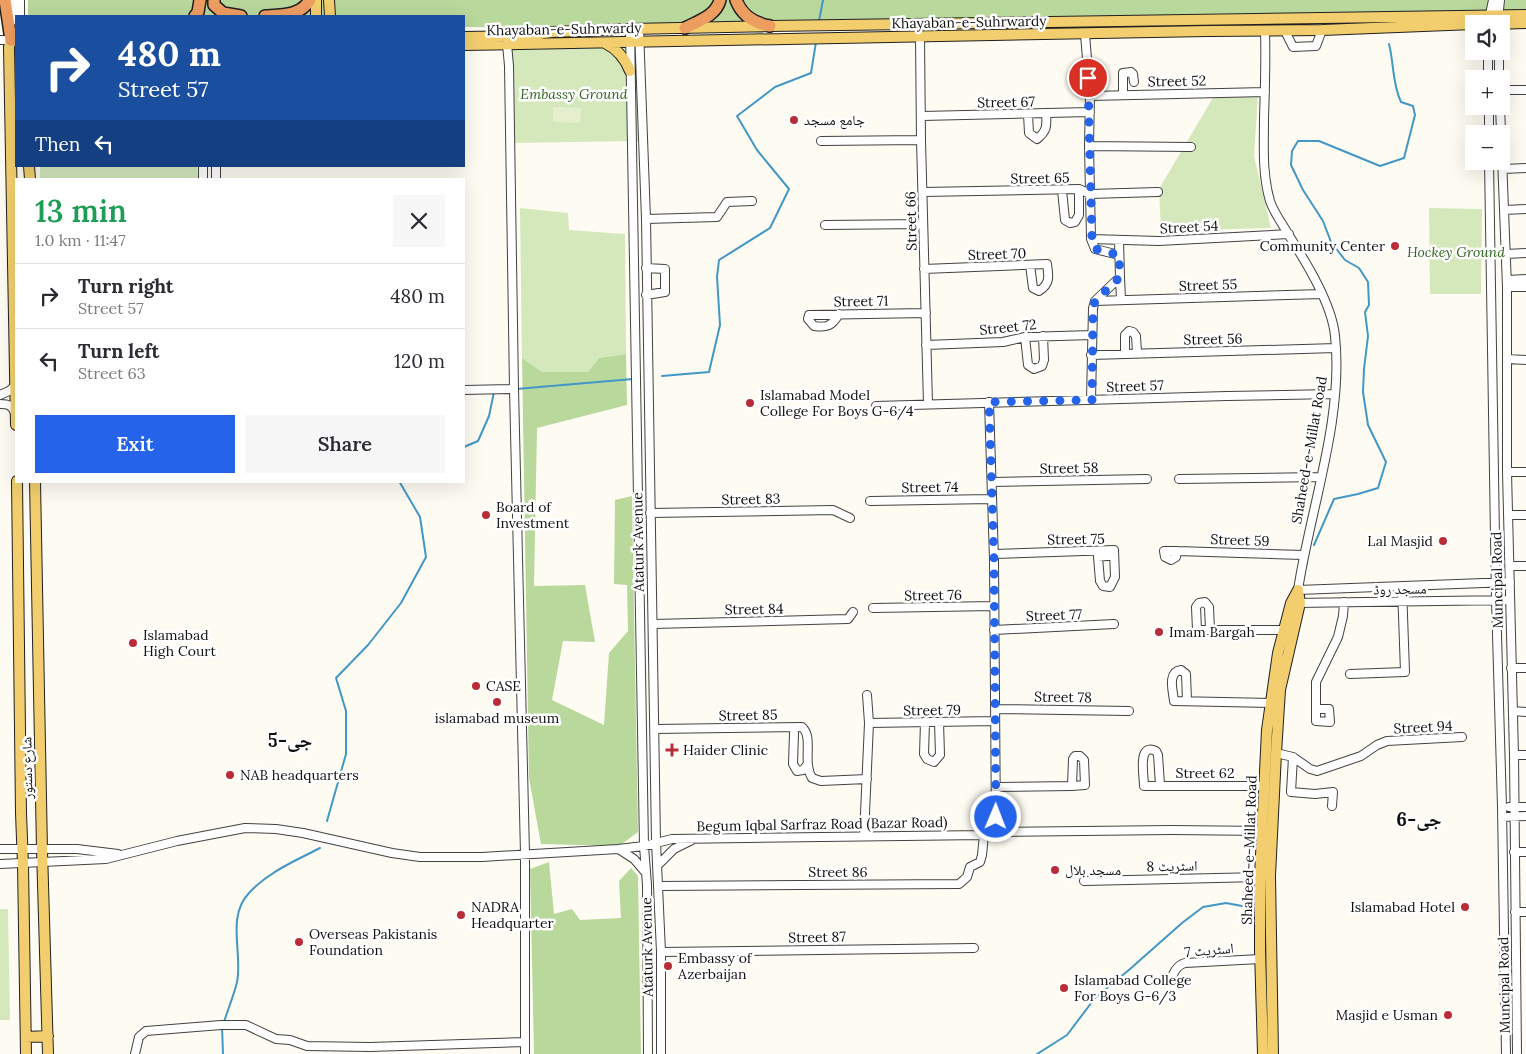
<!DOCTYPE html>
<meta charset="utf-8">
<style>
body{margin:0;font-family:Lora,"Noto Naskh Arabic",serif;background:#f7f7f7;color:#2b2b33;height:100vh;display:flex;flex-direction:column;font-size:19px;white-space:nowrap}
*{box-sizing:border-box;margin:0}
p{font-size:16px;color:#7c7c81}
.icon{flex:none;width:28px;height:28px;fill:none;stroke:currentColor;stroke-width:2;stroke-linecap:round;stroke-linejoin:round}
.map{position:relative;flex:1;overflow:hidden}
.sheet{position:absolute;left:15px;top:178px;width:450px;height:305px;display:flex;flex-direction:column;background:#fff;border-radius:0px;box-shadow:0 5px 20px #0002}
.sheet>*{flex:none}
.banner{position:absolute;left:15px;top:15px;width:450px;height:152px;border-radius:0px;box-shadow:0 5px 20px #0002;background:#1a4fa0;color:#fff;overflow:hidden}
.tools{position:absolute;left:1465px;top:15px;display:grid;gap:10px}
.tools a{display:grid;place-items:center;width:45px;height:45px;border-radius:0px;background:#fff;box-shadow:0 5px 20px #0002;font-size:25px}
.pin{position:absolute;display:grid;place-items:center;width:42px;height:42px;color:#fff;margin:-21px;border:2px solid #fff;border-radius:50%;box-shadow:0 1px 5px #0007}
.me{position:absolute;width:55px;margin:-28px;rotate:1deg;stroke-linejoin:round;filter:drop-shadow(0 0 4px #0008)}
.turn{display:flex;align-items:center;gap:18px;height:105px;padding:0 20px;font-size:22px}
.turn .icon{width:65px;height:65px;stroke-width:2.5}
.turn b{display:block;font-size:35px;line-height:42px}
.then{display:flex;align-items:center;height:48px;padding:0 20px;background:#0003;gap:10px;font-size:19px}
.round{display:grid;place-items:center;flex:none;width:52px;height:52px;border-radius:0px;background:#f7f7f7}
.headline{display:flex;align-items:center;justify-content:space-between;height:85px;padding:0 20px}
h1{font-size:30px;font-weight:600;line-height:38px;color:#1e9e55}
.primary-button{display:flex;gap:10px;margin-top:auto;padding:10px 20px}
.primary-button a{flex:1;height:58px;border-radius:0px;background:#2563eb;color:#fff;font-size:20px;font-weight:600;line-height:58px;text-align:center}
.primary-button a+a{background:#f7f7f7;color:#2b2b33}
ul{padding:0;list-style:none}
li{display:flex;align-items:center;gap:15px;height:65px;padding:0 20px;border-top:1px solid #e1e1e2}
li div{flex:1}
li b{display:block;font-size:19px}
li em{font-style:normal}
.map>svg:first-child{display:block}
.green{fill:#d4e8bc}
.forest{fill:#b9d89c}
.pitch{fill:#e5efce}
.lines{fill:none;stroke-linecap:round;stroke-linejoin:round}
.stream{stroke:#4397c7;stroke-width:2}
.minor-casing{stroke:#424242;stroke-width:10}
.major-casing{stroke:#202020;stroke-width:12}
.highway-casing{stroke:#202020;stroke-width:14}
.minor{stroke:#fff;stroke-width:8}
.major{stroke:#f2ce6e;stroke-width:10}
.highway{stroke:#ee9d61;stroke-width:11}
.route{stroke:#2563eb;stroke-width:9;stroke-dasharray:0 16.2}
.poi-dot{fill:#ba2d38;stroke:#fff;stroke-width:2}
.labels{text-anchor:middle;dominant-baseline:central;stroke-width:5;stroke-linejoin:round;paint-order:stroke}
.street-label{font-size:14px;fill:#0f0f0f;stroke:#fff}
.park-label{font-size:14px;font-style:italic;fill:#326522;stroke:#fff}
.poi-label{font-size:14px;fill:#0f0f0f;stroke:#fff;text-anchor:start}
.district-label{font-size:19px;font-weight:bold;fill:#0f0f0f;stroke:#fff}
</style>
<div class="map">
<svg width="1526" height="1054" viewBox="0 0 1526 1054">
<rect width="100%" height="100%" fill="#fefcf2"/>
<!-- green -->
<path class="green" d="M635 45 638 141 513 143 512 46Z
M1258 94 1254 156 1271 228 1161 231 1159 189 1214 96Z
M40 166H197L198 179H40Z
M520 208 568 213 569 230 625 234 626 354 599 358 588 372H542L522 358Z
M1429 208 1482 209 1481 294H1430Z
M0 909H8L10 1020H0Z"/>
<!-- forest -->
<path class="forest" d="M28 0H1526V11L570 28 464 27V16H28Z
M626 354 627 405 537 428 534 586 585 585 595 642 563 641 552 700 604 725 609 653 628 631 627 585 614 584 615 500 632 496 638 832 619 846 541 844 529 778 522 358 542 372H588L599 358Z
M549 862 554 914 572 909 580 920 621 918 619 881 631 868 638 876 641 1054H534L530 869Z"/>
<!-- pitch -->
<path class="pitch" d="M553 107 581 108 580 123 553 122Z"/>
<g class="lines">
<!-- stream -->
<path class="stream" d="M819 21 823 0
M662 376 709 372 720 325 717 277 719 260 770 228 789 189 757 150 737 116 775 87 811 73 816 42
M516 389 633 379
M464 447 478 441 489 416 494 392
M1314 545 1334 499 1358 494 1378 488 1386 462 1368 425 1363 392 1364 369 1368 336 1365 312 1369 305 1368 282 1359 268 1345 260 1331 242 1323 221 1303 190 1291 165 1292 151 1298 141H1319L1380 166 1404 158 1415 115 1413 106 1401 102C1392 83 1394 63 1389 44
M327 821 346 754V711L336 678 368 645 401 603 426 557 420 517 399 481
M224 1022C228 1009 234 995 237 982 243 954 226 917 249 893 268 872 295 861 320 848
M222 1026 223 1054
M1037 1054 1067 1035 1095 998 1130 969 1182 923 1203 907 1226 903 1242 906"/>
<defs>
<path id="minor" d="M12 0V21
M20 16V0
M1489 19 1493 0
M1498 19 1500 0
M630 29 644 846 647 885 648 1054
M639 29 646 219 656 842 661 952V1054
M1265 31C1266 60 1265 89 1264 118 1264 145 1262 174 1270 201 1274 213 1282 223 1288 234 1306 262 1332 304 1335 336 1344 418 1310 510 1298 590L1510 582
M1285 31 1293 47 1316 46 1322 30
M1085 34 1090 96 1089 146 1091 239 1095 249 1119 255
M920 37 921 140 928 404
M0 40H11
M507 44 509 66 514 389 525 854V1054
M1488 51V79
M1499 51V79
M1501 90H1526
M1123 95V73L1131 72 1133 74 1134 82
M1090 96 1265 92
M1489 106V134
M1500 106 1507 287V472L1514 755 1517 1054
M1028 114 1029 133 1037 139C1047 131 1047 126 1046 113
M922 116 1090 112
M821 141 921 140
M1089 146 1191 147
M1489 161 1496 600 1502 807 1506 1054
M203 166V179
M216 166V179
M1503 169 1526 168
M1062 190 1065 220 1070 223 1075 222 1079 215V189
M923 192 1079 189 1090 194 1158 192
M1504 210 1526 209
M646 219 717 217 727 202 752 201
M825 225 923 224
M1091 239 1159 241 1289 234
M1506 254 1526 253
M924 269 1047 264C1049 277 1050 284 1039 291L1033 288 1030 265
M1120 277 1121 300
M1507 280 1526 279
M1507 287H1526
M646 295 665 292V269L646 268
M1095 301 1322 294
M839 314C832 326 827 328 814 326L808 319 809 315 926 313
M1025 337 1028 365 1034 369 1042 366 1044 360 1043 336
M926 345 1003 342 1025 337 1092 335
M1125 354V335L1129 331 1133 332 1136 336 1137 353
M1091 355 1336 348
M1507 359 1526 360
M464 390 514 389
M0 395 9 391 16 385
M1091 400 1093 308 1095 301 1120 277 1119 240
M989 402 994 559 996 832
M0 404C8 404 12 405 15 413
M876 406 1227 396 1334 394
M1507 472H1526
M1179 479 1321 477
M992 482 1147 479
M870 501 991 499
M650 513 833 510 850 518
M1509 515H1526
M1177 551 1176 557 1171 560 1165 557 1164 551H1177L1303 555
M994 554 1114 550 1115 577 1110 587 1103 586 1100 581 1098 557 1114 555
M1510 566H1526
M1295 603 1510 600
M873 608 994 606
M653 624 848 619 853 612
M994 630 1114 624
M1210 630 1209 607 1205 602 1199 603 1196 607 1197 630H1283
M1511 668H1526
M1350 674 1405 672 1402 587
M1187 701 1186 674 1181 670C1167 672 1173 691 1174 701L1276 703
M996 709 1129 711
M1316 709H1329L1330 722 1316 721V682L1338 637 1343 616 1344 602
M1513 711 1526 712
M925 722 924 754 927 759 934 762 940 755 939 722
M869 723 995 721
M655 729 802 727C814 737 802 762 812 778L821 781 867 779
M794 733 793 764 797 771 803 770 807 765
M1276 753 1293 757 1310 769 1317 771 1361 756 1377 745 1387 741 1462 737
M1514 755H1526
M1293 757 1291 792 1315 794 1333 792 1332 806
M1160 785 1158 755 1156 751C1137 742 1144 776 1144 786H1265
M997 787 1072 786 1085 785 1084 760 1080 756H1075L1073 759 1072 786
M1509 807H1526
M1502 817 1526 816
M864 836 869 723 867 695
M0 849H77L118 854
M620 850 634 859 646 873
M1514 852H1526
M0 864 106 859 177 841 245 828 276 829 303 833 392 853 420 857H482L618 849 644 846 672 839 984 835 996 832 1171 830 1267 831
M658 865 674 849 692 840
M1084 881 1261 877
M658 886 959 884 967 877 970 867 980 862 982 855 984 835
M1515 912H1526
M661 952 974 948
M1171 982C1172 974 1177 965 1185 963L1260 959
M135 1054 139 1037 146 1031 221 1025H246L276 1039 290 1040 307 1046 370 1047 525 1042"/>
<path id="major" d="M316 0V16
M329 0 330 16
M1492 24 1526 23
M16 36 11 40 9 47 16 425
M464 37 521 36 552 32 630 29 770 26 1526 15
M605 43C617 49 625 58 630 71
M464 45 1208 31 1322 30 1474 24
M29 166 30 179
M17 481 21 813 23 865 26 1054
M35 481 42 850 48 1054
M26 1037 48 1036
M1263 1054 1260 950V876L1267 730 1278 653 1291 603 1298 590
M1273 1054 1270 876 1276 753 1280 690 1300 603 1298 590"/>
<path id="highway" d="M5 0 11 40
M214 0V5L223 13 241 16
M736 0C742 16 754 23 770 26
M195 16 198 12 200 0
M265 16C282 15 300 16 310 0
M685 28C698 21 716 16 720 0"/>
</defs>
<!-- minor casing -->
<use href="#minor" class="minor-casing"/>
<!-- major casing -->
<use href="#major" class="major-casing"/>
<!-- highway casing -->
<use href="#highway" class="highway-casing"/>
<!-- minor -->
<use href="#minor" class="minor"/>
<!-- major -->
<use href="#major" class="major"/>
<!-- highway -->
<use href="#highway" class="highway"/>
</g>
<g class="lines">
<!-- route -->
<path class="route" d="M996 817 994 559 989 402 1092 400 1093 308 1095 301 1120 277 1119 255 1095 249 1092 239 1088 78"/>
</g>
<!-- markers -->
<g class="poi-dot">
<circle cx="794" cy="120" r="5"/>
<circle cx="1395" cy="246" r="5"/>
<circle cx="750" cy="403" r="5"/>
<circle cx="486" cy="515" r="5"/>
<circle cx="1443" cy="541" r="5"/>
<circle cx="1159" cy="632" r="5"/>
<circle cx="133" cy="643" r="5"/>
<circle cx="476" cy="686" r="5"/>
<circle cx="497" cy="702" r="5"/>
<path d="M669.5 742.5h5v5h5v5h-5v5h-5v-5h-5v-5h5z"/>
<circle cx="230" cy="775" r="5"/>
<circle cx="1055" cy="870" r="5"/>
<circle cx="1465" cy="907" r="5"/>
<circle cx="461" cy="915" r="5"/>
<circle cx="299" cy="942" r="5"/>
<circle cx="668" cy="966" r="5"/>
<circle cx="1064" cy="988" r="5"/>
<circle cx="1448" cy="1015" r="5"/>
</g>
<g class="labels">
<!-- street labels -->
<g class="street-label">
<text transform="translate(969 22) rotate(-1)">Khayaban-e-Suhrwardy</text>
<text transform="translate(564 29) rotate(-1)">Khayaban-e-Suhrwardy</text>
<text transform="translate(1177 81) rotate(-1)">Street 52</text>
<text transform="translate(1006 102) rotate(-1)">Street 67</text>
<text transform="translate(1040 178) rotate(-1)">Street 65</text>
<text transform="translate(911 221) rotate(-91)">Street 66</text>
<text transform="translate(1189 227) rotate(-3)">Street 54</text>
<text transform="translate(997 254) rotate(-2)">Street 70</text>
<text transform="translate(1208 285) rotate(-2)">Street 55</text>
<text transform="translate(861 301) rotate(-1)">Street 71</text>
<text transform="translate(1008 327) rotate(-6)">Street 72</text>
<text transform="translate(1213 339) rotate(-1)">Street 56</text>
<text transform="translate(1135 386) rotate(-2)">Street 57</text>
<text transform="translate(1309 450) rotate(-80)">Shaheed-e-Millat Road</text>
<text transform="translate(1069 468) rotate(-1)">Street 58</text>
<text transform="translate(930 487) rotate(-1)">Street 74</text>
<text transform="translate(751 499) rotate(-1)">Street 83</text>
<text transform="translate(1076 539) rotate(-1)">Street 75</text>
<text transform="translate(1240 540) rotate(2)">Street 59</text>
<text transform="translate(638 542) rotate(-91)">Ataturk Avenue</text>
<text transform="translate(1497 580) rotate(-91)">Muncipal Road</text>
<text transform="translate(1400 589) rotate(-1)">مسجد روڈ</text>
<text transform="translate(933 595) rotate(-1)">Street 76</text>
<text transform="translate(754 609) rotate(-1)">Street 84</text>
<text transform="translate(1054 615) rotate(-2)">Street 77</text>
<text transform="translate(1063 697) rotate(1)">Street 78</text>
<text transform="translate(932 710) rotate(-1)">Street 79</text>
<text transform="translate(748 715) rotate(-1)">Street 85</text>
<text transform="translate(1423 727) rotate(-3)">Street 94</text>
<text transform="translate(27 768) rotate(-91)">شارع دستور</text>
<text x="1205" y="773">Street 62</text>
<text transform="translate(822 824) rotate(-1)">Begum Iqbal Sarfraz Road (Bazar Road)</text>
<text transform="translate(1249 850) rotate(-88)">Shaheed-e-Millat Road</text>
<text transform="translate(1172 866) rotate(-1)">اسٹریٹ 8</text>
<text x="838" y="872">Street 86</text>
<text transform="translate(817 937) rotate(-1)">Street 87</text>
<text transform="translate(647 947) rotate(-91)">Ataturk Avenue</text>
<text transform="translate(1209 950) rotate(-5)">اسٹریٹ 7</text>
<text transform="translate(1504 985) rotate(-91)">Muncipal Road</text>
</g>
<!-- park labels -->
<g class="park-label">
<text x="574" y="94">Embassy Ground</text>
<text x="1456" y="252">Hockey Ground</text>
</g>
<!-- poi labels -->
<g class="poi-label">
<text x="804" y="120">جامع مسجد</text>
<text x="1385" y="246" text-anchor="end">Community Center</text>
<text x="760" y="395">Islamabad Model<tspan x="760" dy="16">College For Boys G-6/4</tspan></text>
<text x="496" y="507">Board of<tspan x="496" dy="16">Investment</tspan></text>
<text x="1433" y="541" text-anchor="end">Lal Masjid</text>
<text x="1169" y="632">Imam Bargah</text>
<text x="143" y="635">Islamabad<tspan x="143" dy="16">High Court</tspan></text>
<text x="486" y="686">CASE</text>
<text x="497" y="718" text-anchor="middle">islamabad museum</text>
<text x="683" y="750">Haider Clinic</text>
<text x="240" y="775">NAB headquarters</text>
<text x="1065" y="870">مسجد بلال</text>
<text x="471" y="907">NADRA<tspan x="471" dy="16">Headquarter</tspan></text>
<text x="1455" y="907" text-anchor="end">Islamabad Hotel</text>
<text x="309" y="934">Overseas Pakistanis<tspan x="309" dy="16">Foundation</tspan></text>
<text x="678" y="958">Embassy of<tspan x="678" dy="16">Azerbaijan</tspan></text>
<text x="1074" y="980">Islamabad College<tspan x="1074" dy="16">For Boys G-6/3</tspan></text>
<text x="1438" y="1015" text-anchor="end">Masjid e Usman</text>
</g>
<!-- district labels -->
<g class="district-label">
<text x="290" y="740">جی-5</text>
<text x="1419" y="819">جی-6</text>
</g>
</g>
</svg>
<div class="tools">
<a><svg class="icon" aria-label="sound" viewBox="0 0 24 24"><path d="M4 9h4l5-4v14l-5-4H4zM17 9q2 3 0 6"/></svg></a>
<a>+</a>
<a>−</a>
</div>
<div class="pin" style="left:1088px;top:78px;background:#d93025"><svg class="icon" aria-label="arrive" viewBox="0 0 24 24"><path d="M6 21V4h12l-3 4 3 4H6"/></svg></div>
<svg class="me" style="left:996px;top:817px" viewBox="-20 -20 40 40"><circle r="17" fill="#2563eb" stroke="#fff" stroke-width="3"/><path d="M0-11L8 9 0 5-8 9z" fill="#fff"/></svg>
<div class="banner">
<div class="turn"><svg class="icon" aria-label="right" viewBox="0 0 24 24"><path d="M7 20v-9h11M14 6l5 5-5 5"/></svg><div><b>480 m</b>Street 57</div></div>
<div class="then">Then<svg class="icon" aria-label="left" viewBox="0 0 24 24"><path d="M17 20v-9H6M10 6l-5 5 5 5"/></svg></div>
</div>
<section class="sheet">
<div class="headline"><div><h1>13 min</h1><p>1.0 km · 11:47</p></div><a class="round"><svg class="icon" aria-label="close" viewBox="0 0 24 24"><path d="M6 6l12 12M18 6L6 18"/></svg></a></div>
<ul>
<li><svg class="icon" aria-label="right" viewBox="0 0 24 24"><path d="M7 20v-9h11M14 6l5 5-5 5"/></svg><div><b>Turn right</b><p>Street 57</p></div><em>480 m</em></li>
<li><svg class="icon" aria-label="left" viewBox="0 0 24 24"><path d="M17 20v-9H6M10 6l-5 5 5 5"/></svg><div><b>Turn left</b><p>Street 63</p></div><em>120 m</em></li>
</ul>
<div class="primary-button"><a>Exit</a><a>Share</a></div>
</section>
</div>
